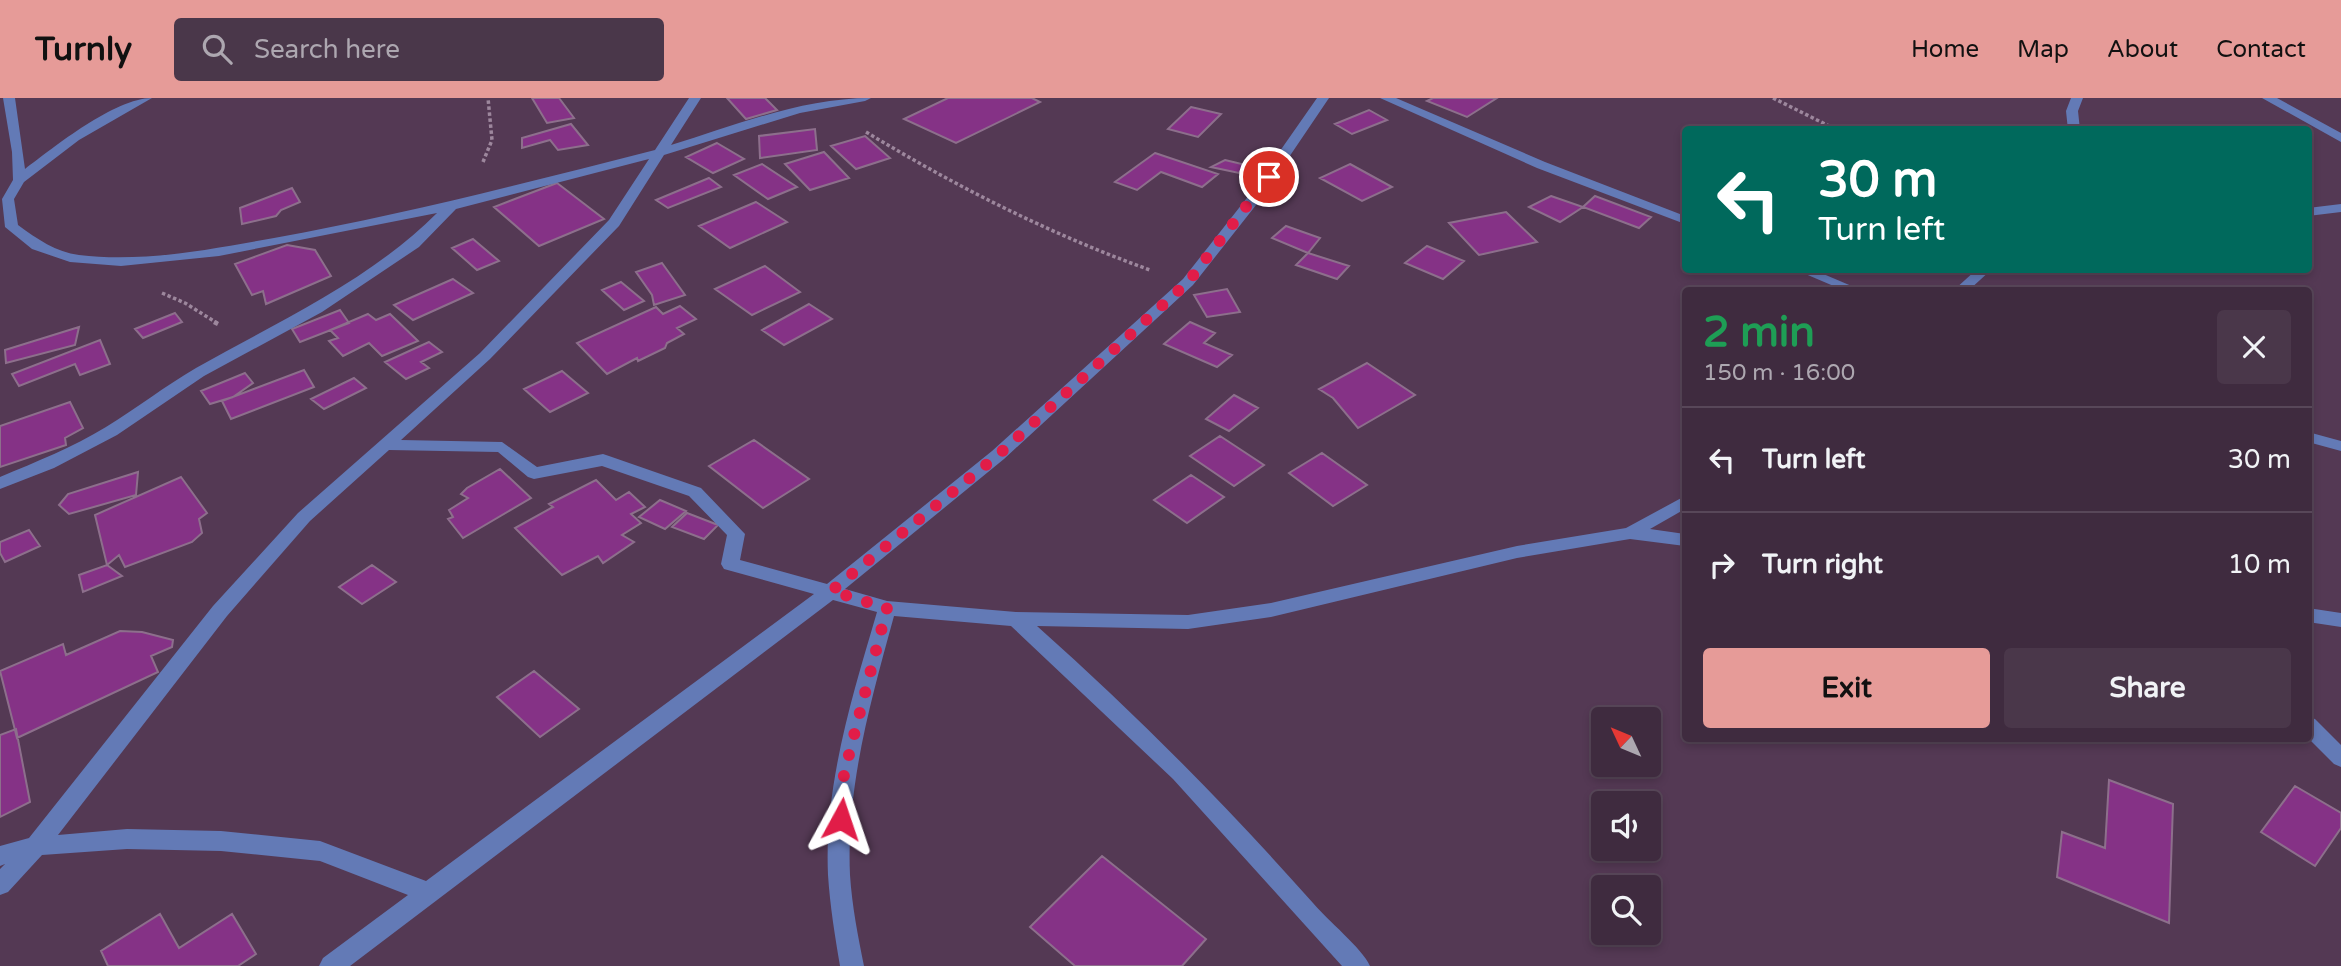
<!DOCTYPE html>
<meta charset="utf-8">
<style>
body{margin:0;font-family:"Varela Round",sans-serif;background:#4a374a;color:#f1f3f6;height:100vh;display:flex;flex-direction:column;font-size:26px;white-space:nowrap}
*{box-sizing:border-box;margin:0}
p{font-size:23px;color:#ada7b0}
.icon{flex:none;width:38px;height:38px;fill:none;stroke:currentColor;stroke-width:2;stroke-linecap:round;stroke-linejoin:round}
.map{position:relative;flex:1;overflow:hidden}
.panel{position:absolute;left:1682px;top:189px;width:630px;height:455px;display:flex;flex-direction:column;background:#3f2b3f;border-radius:7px;box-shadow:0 4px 10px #0003,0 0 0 2px #584759}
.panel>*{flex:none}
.banner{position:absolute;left:1682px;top:28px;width:630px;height:147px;border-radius:7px;box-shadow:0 4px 10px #0003,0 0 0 2px #584759;background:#00695c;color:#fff;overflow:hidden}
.needle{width:46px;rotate:314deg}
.buttons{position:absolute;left:1591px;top:609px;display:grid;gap:14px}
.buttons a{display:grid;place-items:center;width:70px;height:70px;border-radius:7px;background:#3f2b3f;box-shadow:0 4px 10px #0003,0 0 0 2px #584759;font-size:35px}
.pin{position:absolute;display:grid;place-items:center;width:60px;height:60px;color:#fff;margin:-30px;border:4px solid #fff;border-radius:50%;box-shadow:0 2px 7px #0007}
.me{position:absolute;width:77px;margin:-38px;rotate:5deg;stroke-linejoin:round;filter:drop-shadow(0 0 5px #0008)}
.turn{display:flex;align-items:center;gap:24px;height:147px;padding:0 21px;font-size:32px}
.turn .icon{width:91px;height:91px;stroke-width:2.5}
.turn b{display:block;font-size:49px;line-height:60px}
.round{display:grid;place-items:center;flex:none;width:74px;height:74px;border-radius:7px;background:#4a374a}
.overview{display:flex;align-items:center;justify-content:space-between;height:119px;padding:0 21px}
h1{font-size:42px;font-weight:700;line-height:52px;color:#1e9e55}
.button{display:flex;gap:14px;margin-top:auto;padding:14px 21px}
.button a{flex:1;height:80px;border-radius:7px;background:#e69b98;color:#111;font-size:28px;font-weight:700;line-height:80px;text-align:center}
.button a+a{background:#4a374a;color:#f1f3f6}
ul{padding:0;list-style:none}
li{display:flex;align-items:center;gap:21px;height:105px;padding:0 21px;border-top:2px solid #584759}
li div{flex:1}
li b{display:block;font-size:26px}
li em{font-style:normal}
header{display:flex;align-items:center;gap:42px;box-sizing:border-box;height:98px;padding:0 35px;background:#e69b98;color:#111}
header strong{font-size:33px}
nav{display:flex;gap:38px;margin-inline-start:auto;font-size:24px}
.search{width:490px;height:63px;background:#4a374a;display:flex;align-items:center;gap:18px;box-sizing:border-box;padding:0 24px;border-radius:7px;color:#ada7b0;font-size:26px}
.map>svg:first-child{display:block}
.building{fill:#853286;stroke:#8d6f8c;stroke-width:2}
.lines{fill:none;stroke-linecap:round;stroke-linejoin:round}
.path-far1{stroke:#9d879d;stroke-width:3.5;stroke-dasharray:3.5 2.5;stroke-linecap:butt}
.path{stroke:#9d879d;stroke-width:4.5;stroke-dasharray:5 3.5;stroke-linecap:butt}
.minor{fill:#637ab6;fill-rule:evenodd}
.route{stroke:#e11d48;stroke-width:12;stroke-dasharray:0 21.6}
</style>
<header>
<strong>Turnly</strong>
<div class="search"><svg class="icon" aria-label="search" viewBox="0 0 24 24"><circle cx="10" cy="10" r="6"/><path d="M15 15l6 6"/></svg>Search here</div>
<nav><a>Home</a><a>Map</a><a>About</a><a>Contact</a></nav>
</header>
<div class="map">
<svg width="2341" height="868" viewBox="0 0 2341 868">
<rect width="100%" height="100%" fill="#543954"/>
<!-- building -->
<path class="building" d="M532 0H559L574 20 547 25Z
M727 0H765L777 12 746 21Z
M948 0H1032L1040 4 956 45 904 21Z
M1433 0H1497L1467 19 1427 3Z
M1191 9 1221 16 1198 39 1168 31Z
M1369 12 1387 22 1352 36 1335 26Z
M571 26 588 47 558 52 550 42 522 50V40Z
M815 31 817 52 760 60 759 38Z
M865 38 890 60 856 71 831 48Z
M717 45 744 61 713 75 686 59Z
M824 54 849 80 810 92 785 66Z
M1155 55 1218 76 1202 89 1161 74 1137 92 1115 84Z
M1225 62 1246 67 1239 75 1211 69Z
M762 66 797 89 768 101 734 77Z
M1350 66 1392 89 1362 103 1320 80Z
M709 80 721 89 668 110 656 102Z
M557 85 604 121 539 148 494 109Z
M292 90 300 104 281 112 276 118 242 126 240 110Z
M1551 98 1583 109 1560 124 1529 109Z
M1595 98 1651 119 1639 130 1583 109Z
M756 104 787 124 730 150 699 128Z
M1506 114 1537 144 1479 157 1449 125Z
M1286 128 1320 140 1308 155 1272 140Z
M473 141 499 163 477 172 452 150Z
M287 147 315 152 331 178 266 206 263 193 252 197 235 166Z
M1427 148 1464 163 1443 181 1405 165Z
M1308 155 1349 168 1337 181 1296 167Z
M662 165 685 197 654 207 652 197 636 174Z
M765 168 800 194 752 217 715 191Z
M453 181 473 195 413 222 394 207Z
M621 184 644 203 624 212 602 192Z
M1227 191 1240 214 1207 219 1194 197Z
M809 206 832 221 784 247 762 232Z
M680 208 696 221 677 230 684 236 667 245 665 250 638 263 637 260 607 276 577 245 656 209 663 216Z
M340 212 349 225 300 244 292 231Z
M175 215 182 224 143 240 135 231Z
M368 216 376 222 390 216 418 243 382 258 369 245 343 258 329 243 338 240 330 232Z
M1190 224 1215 235 1204 245 1232 257 1217 269 1164 246Z
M79 229 75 247 6 265 5 252Z
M100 242 110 266 80 277 75 266 19 288 12 276Z
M429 244 442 254 421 264 429 270 406 281 385 264Z
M1367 265 1415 297 1358 330 1333 300 1319 291Z
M304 272 314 289 231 321 222 303Z
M562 273 588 295 550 314 524 291Z
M245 275 253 285 233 299 210 306 201 293Z
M354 280 366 290 324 311 311 301Z
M1234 297 1258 310 1229 333 1206 321Z
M70 304 83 330 65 340 66 347 0 369V328Z
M1220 338 1264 367 1234 388 1190 358Z
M754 342 809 381 763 410 709 368Z
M1322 355 1367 387 1333 408 1289 375Z
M500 371 531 400 463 440 448 421 453 419 449 412 468 400 461 396 467 390Z
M138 374 136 397 69 416 59 407 68 396Z
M1191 377 1224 399 1187 425 1154 402Z
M181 379 207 415 199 421 202 435 192 444 125 469 119 457 107 467 95 417Z
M596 382 616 402 629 394 645 409 631 416 641 425 622 437 634 444 603 465 598 458 562 477 515 430 553 409 549 406Z
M660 402 686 413 665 431 639 419Z
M687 415 718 427 704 441 672 429Z
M29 432 40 448 5 464 0 455V444Z
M107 467 122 478 83 494 79 477Z
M372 467 396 484 362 506 339 489Z
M120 533 142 534 173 542 172 549 151 558 158 574 17 640 0 573 63 546 66 557Z
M534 573 579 611 540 639 497 599Z
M16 631 30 704 0 719V637Z
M2109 682 2173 706 2169 825 2057 779 2062 734 2105 750Z
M2295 688 2341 715V730L2315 768 2261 734Z
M1102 758 1206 841 1182 868H1075L1030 829Z
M160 816 179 850 232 816 256 856 238 868H108L101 853Z"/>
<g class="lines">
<!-- path-far1 -->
<path class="path-far1" d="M1773 0 1837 32
M866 34C957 89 1050 136 1150 172
M483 64 492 42 488 0
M162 195 185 205 217 225"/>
<!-- path -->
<path class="path" d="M214 224 218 226"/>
<!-- minor -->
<path class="minor" d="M3 0H15L25 71C54 49 115 0 152 0L79 42 24 84 14 101 18 127C37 141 56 154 79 157 143 165 211 151 274 140 403 117 529 84 655 52L689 0H701L671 47C736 27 802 0 871 0L865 3 800 15 664 57 619 128 490 261 401 342 502 344 537 369 603 356 609 358 701 390 745 436 740 462 827 486 992 353 1183 181 1250 96 1317 0H1329L1260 102 1193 187 1004 361 845 491 887 503 1016 514 1188 517 1271 505 1517 448 1626 430 1685 398V411L1650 431 1685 436V448L1630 441 1517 460 1271 519 1188 531 1037 528C1135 615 1226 707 1313 805 1327 822 1362 850 1370 868H1342L1173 681 1011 528 894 518C871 602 846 689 850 777 852 808 858 838 864 868H840C835 838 830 808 828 777 824 688 852 599 877 514L833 502 350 868H319L323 860 408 797 320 763 221 753 127 751 42 757 8 794 0 797V771L5 766 0 768V748L29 740 213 508 298 415 480 255 609 122 649 61 456 111 419 149 322 214 204 278 117 337 54 370 0 391V379C36 364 73 349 106 329 137 310 165 288 196 270 279 223 369 183 437 115L219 158 121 168 70 164 32 151 5 129 2 101 13 82 12 54ZM389 352 498 354 528 379 534 381 602 368 689 398 727 437 721 466 724 471 814 496 426 783 320 743 221 733 127 731 58 737 227 518 310 423Z
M1380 0H1396L1545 64 1685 118V126L1537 70Z
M2071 0H2083L2078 13 2080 32H2068L2066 13Z
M2262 0H2277L2341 35V44Z
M2341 106V114L2308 118V110Z
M1796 172H1814L1861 192H1843Z
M1976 172H1991L1969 192H1954Z
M2308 334 2341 343V353L2308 344Z
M2308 510 2341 515V529L2308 524Z
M2308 619 2315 621 2341 647V669L2334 666 2308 640Z"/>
</g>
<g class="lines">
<!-- route -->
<path class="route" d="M841 721 844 676 887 510 831 493 998 357 1188 184 1269 79"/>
</g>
</svg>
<div class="buttons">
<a><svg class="needle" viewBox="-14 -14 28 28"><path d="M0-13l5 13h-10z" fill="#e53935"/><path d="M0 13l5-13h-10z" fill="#ada7b0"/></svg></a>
<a><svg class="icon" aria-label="sound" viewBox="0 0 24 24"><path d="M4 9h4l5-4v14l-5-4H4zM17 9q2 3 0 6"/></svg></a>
<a><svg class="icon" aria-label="search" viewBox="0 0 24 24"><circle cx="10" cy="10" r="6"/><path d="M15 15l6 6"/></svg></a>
</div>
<div class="pin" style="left:1269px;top:79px;background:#d93025"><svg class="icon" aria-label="arrive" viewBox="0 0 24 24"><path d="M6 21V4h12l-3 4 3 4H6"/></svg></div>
<svg class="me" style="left:841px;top:721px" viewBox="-20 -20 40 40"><path d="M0-17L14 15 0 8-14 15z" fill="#e11d48" stroke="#fff" stroke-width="4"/></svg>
<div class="banner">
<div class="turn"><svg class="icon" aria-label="left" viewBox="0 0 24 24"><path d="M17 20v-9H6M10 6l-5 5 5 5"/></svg><div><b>30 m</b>Turn left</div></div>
</div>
<section class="panel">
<div class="overview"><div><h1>2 min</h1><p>150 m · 16:00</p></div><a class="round"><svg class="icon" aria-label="close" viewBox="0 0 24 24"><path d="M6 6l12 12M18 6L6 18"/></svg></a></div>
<ul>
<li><svg class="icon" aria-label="left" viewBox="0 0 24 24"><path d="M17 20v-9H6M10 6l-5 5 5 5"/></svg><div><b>Turn left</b></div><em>30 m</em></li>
<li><svg class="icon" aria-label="right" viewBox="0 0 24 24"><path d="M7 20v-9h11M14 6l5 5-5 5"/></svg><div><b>Turn right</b></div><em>10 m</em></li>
</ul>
<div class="button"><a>Exit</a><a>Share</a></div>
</section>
</div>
